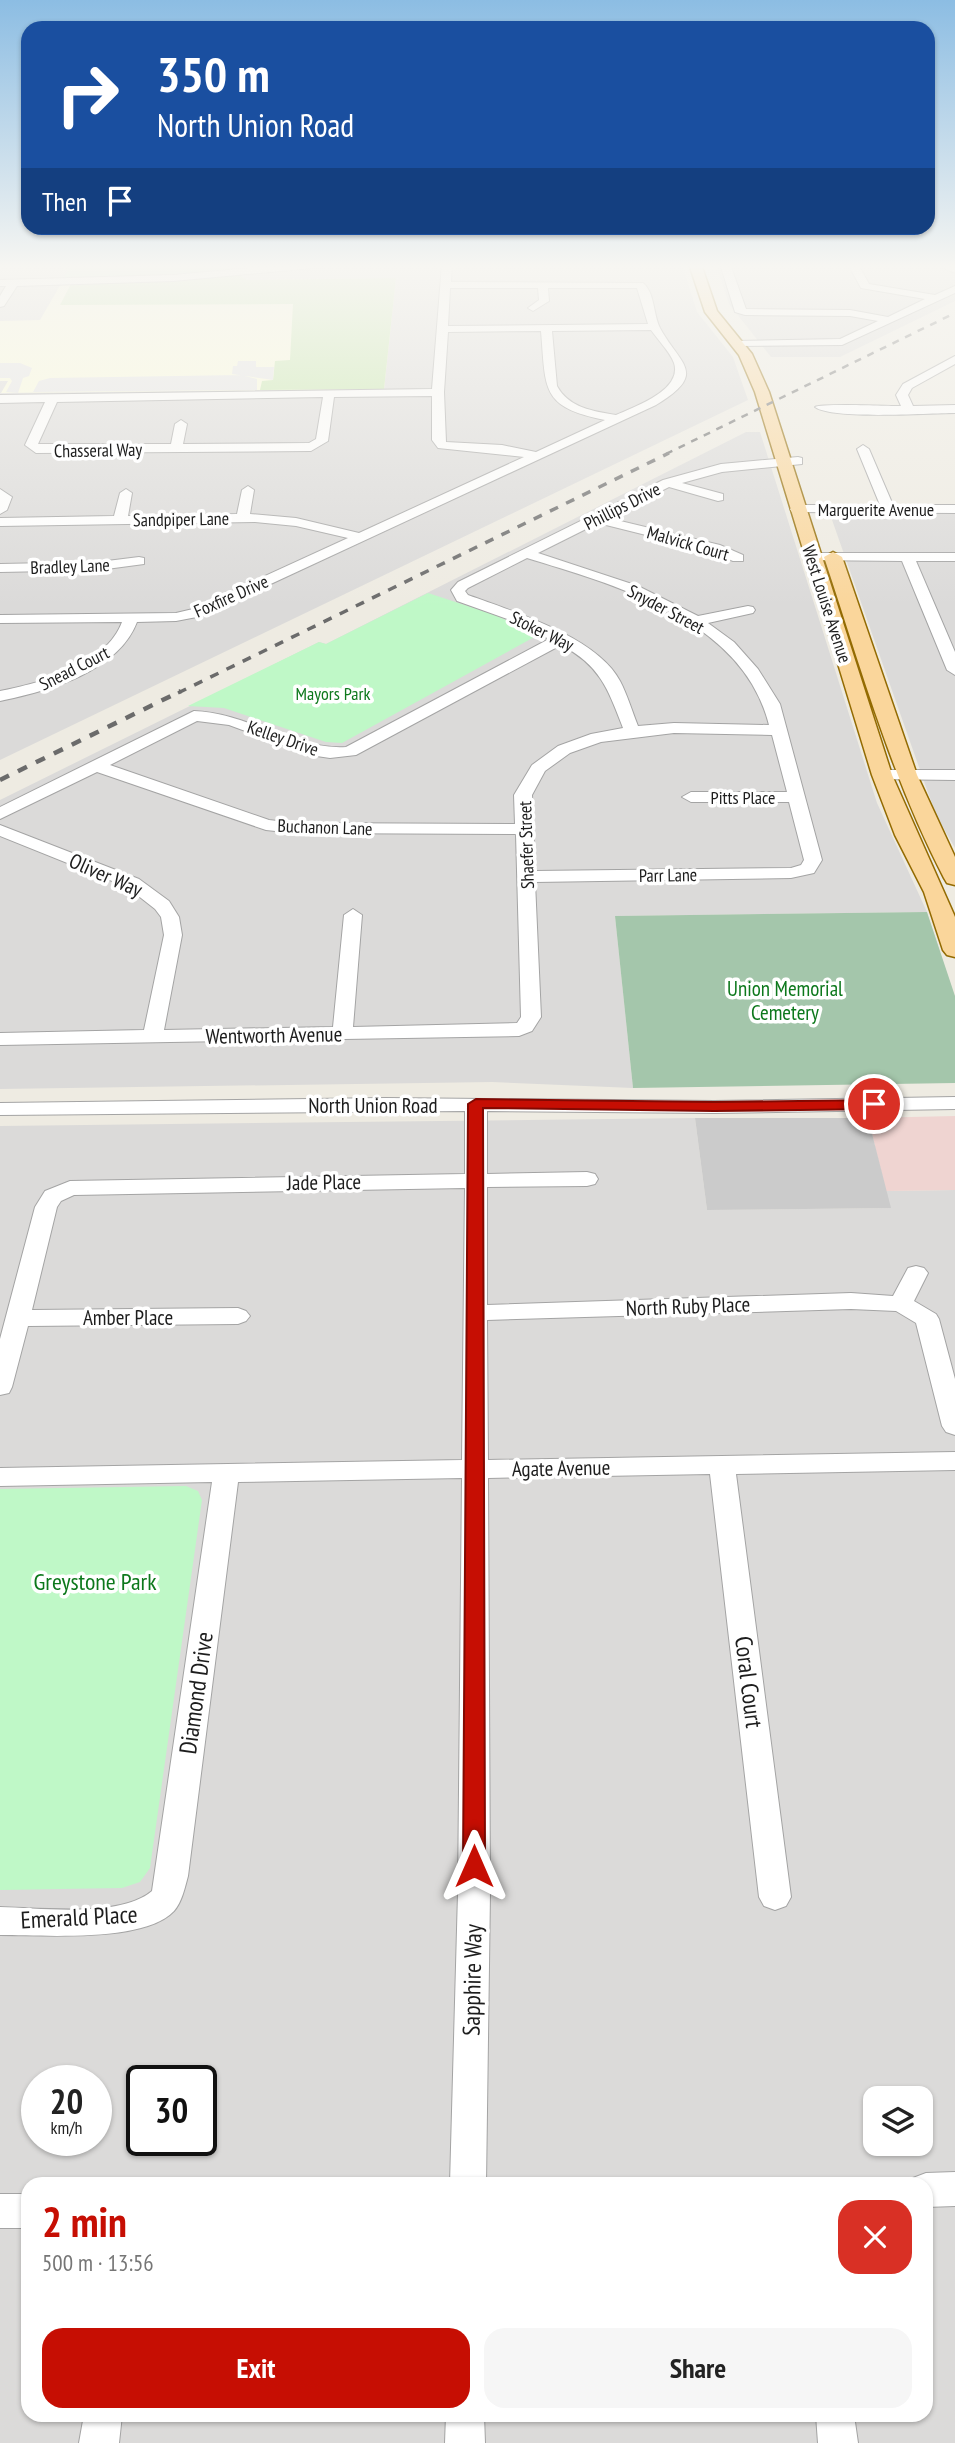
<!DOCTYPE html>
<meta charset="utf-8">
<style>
body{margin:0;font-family:"PT Sans Narrow",sans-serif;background:#f6f6f6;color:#222;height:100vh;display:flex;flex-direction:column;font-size:26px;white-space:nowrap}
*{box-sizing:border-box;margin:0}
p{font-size:23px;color:#767676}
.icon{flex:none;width:38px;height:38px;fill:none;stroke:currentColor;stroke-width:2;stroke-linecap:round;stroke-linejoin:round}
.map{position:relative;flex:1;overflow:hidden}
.sheet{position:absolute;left:21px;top:2177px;width:912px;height:245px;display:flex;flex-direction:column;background:#fff;border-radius:21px;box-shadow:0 2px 5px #0004}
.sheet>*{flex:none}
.hud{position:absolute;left:21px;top:21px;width:914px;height:214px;border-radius:21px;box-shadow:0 2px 5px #0004;background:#1a4fa0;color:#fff;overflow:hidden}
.tools{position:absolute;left:863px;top:2086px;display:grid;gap:14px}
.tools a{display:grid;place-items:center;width:70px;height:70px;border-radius:14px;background:#fff;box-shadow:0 2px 5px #0004;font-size:35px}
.speed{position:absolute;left:21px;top:2065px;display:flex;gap:14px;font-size:35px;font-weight:700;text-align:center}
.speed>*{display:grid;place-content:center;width:91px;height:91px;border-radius:50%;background:#fff;box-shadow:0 2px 5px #0004;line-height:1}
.speed small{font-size:18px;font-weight:400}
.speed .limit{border:4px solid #111;border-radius:10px;background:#fff;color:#111}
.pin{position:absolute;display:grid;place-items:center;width:60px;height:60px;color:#fff;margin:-30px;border:4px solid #fff;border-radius:50%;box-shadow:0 2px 7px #0007}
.me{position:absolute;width:77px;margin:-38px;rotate:0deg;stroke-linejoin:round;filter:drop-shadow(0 0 5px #0008)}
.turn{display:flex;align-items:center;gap:24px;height:147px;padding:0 21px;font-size:32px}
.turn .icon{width:91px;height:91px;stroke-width:2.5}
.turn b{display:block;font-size:49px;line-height:60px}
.then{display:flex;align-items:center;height:66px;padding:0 21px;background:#0003;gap:14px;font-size:26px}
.round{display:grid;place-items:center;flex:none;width:74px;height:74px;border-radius:21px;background:#f6f6f6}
.overview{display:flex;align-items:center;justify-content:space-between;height:119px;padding:0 21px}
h1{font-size:42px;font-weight:600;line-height:52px;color:#c60e03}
.primary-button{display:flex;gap:14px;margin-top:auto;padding:14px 21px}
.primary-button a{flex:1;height:80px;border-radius:21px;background:#c60e03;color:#fff;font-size:28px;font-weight:600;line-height:80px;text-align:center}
.primary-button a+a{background:#f6f6f6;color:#222}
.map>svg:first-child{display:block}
.residential{fill:#dbdad9;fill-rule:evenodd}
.commercial{fill:#efd4d1}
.education{fill:#fdfedb}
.religious{fill:#cbcbcb}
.grass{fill:#c4e8a8}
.cemetery{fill:#a4c6ab}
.park{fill:#bff8c7}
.parking{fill:#e5e5e5}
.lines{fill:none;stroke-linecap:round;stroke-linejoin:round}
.minor-casing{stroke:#a4a4a4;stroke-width:2}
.major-casing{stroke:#936b02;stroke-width:3}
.minor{fill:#fff;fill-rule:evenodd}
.major{fill:#fad69b;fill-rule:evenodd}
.rail-far2{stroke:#6b6b6b;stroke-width:2.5;stroke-dasharray:7 7;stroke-linecap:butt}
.rail-far1{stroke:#6b6b6b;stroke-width:3.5;stroke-dasharray:9 9;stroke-linecap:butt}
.rail{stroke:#6b6b6b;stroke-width:4.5;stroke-dasharray:10 10;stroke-linecap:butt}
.route{fill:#c60e03;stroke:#810902;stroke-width:2}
.labels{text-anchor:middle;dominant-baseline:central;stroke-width:7;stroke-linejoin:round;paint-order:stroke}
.far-street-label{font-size:18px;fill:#1d1d1d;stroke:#fff}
.far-park-label{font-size:18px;fill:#0d781c;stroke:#fff}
.street-label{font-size:21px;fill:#1d1d1d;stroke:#fff}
.park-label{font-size:21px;fill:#0d781c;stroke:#fff}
.near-park-label{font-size:24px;fill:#0d781c;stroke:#fff}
.near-street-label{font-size:24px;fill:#1d1d1d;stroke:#fff}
</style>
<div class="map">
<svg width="955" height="2443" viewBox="0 0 955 2443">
<rect width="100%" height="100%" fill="#eeebe2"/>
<!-- residential -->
<path class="residential" d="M0 264H682L697 312 733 357 748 400 0 760Z
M716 264H955V301L840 357H771L729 304Z
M746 432H760L877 803 927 912 615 916 633 1088 492 1082 0 1089V800L319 642 326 644Z
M836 513H955V848L937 817 926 787 831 517Z
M695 1118 707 1210 890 1208 886 1191 955 1190V2443H0V1126ZM37 2081H96V2140H37ZM142 2081H201V2140H142ZM875 2098H920V2144H875ZM28 2184H926V2415H28Z"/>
<!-- commercial -->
<path class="commercial" d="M955 1116V1190L886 1191 868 1118Z"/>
<!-- education -->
<path class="education" d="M239 275 247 280 396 278 384 389 1 393 8 381H0V321L40 320 62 282 184 280Z"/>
<!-- religious -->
<path class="religious" d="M695 1118H868L891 1208 707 1210Z"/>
<!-- grass -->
<path class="grass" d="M239 275 247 280 396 278 384 389 260 390 262 381 273 380 275 361 290 360 293 304 60 305 72 282 184 280Z"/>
<!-- cemetery -->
<path class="cemetery" d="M927 912 955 996V1083L633 1088 615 916Z"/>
<!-- park -->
<path class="park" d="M71 264H264L269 269 210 276 63 280Z
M428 593 495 615 538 635 342 743 326 742 224 708 188 706 319 642 326 644Z
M186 1486 198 1491 202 1500 150 1868 140 1882 122 1888 0 1890V1489Z"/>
<!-- parking -->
<path class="parking" d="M238 361H256V367H274L273 380 232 374 233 366H237Z
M0 363H20L32 368 29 376 23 378 18 393 6 392 12 381 10 378H0Z
M241 375 257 379V390L33 392 39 381 50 378Z"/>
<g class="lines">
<defs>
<path id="minor" d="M293 264H328L323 267 173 281 17 286 4 306 0 307V296L6 286H0V280L173 275Z
M442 264H452L451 282 643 283C655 293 653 314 660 328 680 365 709 373 656 405L202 616 176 621 137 622C118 672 48 691 0 701V691C41 683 106 665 122 622L0 623V615L176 613 193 609 348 538 296 526 255 522 0 526V518L114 516 120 493 126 489 132 493 128 516 237 514 242 490 248 486 254 490 250 514 296 518 359 533 524 457 438 448 432 440V396L334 397 328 441 311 451 36 453 25 445 45 402 0 403V395L432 389ZM450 288H538L539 300 528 308 533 311 549 301 548 288H637L648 324 448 326ZM651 330C658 340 670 352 674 363 683 390 634 407 616 415 593 411 569 408 557 386L552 331ZM541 331C546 389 540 407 605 420L536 452 502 445 446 442 444 392 448 332ZM323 397 316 439 309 443 183 444 187 424 181 420 175 424 171 444H38L57 402Z
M720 264H730L746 309 850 310 888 317 925 299 861 288 848 264H858L869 284 935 295 955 286V293L842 345 737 346 732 343 733 341 840 339 878 321 850 316 745 315 735 312Z
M938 264 955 266V273L940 266Z
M955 356V364L912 388 908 395 913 406 955 405V413C929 413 832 420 815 407 821 403 887 406 901 406L896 395 903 384Z
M863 445 869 449 893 505H955V513L792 512 790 509 797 505H880L857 449Z
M798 457 802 458V464L722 472 682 483 723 494V500L718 501 669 487 608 518 720 545 743 555V561H733L710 551 598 523 538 553 638 586 698 616 748 606 753 607 755 610 753 613 708 623 734 642 758 669 780 704 822 860 814 873 791 878 535 882 541 1017 532 1031 519 1036 0 1045V1033L144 1030 164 935 161 917 155 909 127 887 0 836V825L139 879 169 901 179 917 182 935 164 1030 333 1027 344 915 353 909 362 915 353 1027 517 1023 521 1017 516 834 294 833 266 830 97 772 0 819V807L194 711C248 713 293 750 346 747L549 639 521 624 457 601 451 590 458 582 663 480 721 464ZM527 558C618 586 743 620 769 725L674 723 638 726C632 711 627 694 620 681 597 637 512 611 468 595L465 591 468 588ZM561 645C600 665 608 689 623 728L591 734 558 746 532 765 514 795 515 824 294 823 269 820 110 765 197 721 229 725 310 755 330 758 356 755ZM674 733 772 735 787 792H691L682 797 691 802H789L804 860 801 865 791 868 535 871 532 795 545 771 570 753 601 742Z
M0 489 12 497 7 510 0 514Z
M812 553H955V561H916L955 652V675L947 670 902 561 807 560V554Z
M139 557 144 558V564L99 570 0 572V564L99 562Z
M882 770H955V780L876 779 874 775Z
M955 1097V1109L714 1113 487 1111V1174L587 1172 595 1174 598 1179 595 1184 587 1186 487 1187V1305L851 1293 893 1296 908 1268 916 1266 924 1268 928 1273 914 1301 936 1314 939 1319 955 1379V1435L946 1432 942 1426 916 1323 896 1311 851 1309 487 1320 488 1460 955 1452V1470L736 1474 791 1897 786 1906 775 1910 764 1906 759 1897 710 1474 488 1478 490 1893 486 2184H450L458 1893 462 1478 238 1482 188 1876C185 1887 182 1902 174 1911 144 1943 42 1935 0 1935V1907C41 1908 120 1918 152 1891L212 1482 0 1486V1468L462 1460 465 1188 74 1195 61 1201 57 1207 32 1310 238 1308 246 1311 250 1316 246 1321 238 1324 28 1326 12 1387 9 1393 0 1395V1339L35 1207 45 1191 70 1181 465 1174V1111L0 1115V1103L386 1098 714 1101Z
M955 2172V2206L926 2207V2184H911L913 2178 926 2173Z
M0 2194H28V2228H0Z
M84 2415H122L119 2443H79Z
M446 2415H484L485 2443H445Z
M816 2415H854L858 2443H818Z"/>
<path id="major" d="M689 264H701L717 311 752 354 769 392 892 775 955 917V957L947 955 943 950 924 892 895 835 872 775 755 392 739 355 705 312Z
M833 552 842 557 917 775 955 857V885L947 883 944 878C891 776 860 665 824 557Z"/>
</defs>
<!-- minor casing -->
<use href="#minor" class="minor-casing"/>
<!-- major casing -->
<use href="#major" class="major-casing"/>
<!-- minor -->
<use href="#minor" class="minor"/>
<!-- major -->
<use href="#major" class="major"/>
<!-- rail-far2 -->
<path class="rail-far2" d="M666 454 955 313"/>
<!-- rail-far1 -->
<path class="rail-far1" d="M178 693 669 453"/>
<!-- rail -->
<path class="rail" d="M0 780 181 691"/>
</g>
<!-- sky -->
<linearGradient id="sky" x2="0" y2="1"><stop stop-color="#8cbde3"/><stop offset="0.44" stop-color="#f7f6f2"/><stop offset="1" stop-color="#f7f6f2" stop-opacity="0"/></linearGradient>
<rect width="955" height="606" fill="url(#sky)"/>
<!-- route -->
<path class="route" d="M476 1099 714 1102 874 1100 882 1104 874 1109 714 1111 483 1108 485 1866 481 1873 474 1875 466 1873 463 1866 468 1104Z"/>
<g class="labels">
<!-- far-street labels -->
<g class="far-street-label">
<text transform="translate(98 450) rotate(-1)">Chasseral Way</text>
<text transform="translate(622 506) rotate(-27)">Phillips Drive</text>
<text x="876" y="509">Marguerite Avenue</text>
<text transform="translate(181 519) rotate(-1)">Sandpiper Lane</text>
<text transform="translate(688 543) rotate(16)">Malvick Court</text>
<text transform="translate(70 566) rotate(-2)">Bradley Lane</text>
<text transform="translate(231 596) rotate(-24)">Foxfire Drive</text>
<text transform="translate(827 604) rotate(72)">West Louise Avenue</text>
<text transform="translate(666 609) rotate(28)">Snyder Street</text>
<text transform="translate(542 631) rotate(26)">Stoker Way</text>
<text transform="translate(74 668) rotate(-27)">Snead Court</text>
<text transform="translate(283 738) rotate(19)">Kelley Drive</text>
<text x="743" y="797">Pitts Place</text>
<text transform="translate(325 827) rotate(2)">Buchanon Lane</text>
<text transform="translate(526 845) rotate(-92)">Shaefer Street</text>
<text transform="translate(668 875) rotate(-1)">Parr Lane</text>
</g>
<!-- far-park labels -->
<g class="far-park-label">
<text x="333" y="693">Mayors Park</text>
</g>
<!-- street labels -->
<g class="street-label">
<text transform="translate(106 875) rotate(24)">Oliver Way</text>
<text transform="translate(274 1035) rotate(-1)">Wentworth Avenue</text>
<text x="373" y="1105">North Union Road</text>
<text transform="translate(324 1182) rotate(-1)">Jade Place</text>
<text transform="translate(688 1306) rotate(-2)">North Ruby Place</text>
<text x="128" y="1317">Amber Place</text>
<text transform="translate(561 1468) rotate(-1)">Agate Avenue</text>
</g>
<!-- park labels -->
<g class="park-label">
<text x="785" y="988">Union Memorial<tspan x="785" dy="24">Cemetery</tspan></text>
</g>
<!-- near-park labels -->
<g class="near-park-label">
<text x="95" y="1581">Greystone Park</text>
</g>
<!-- near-street labels -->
<g class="near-street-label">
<text transform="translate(749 1682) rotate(83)">Coral Court</text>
<text transform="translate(196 1693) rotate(-82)">Diamond Drive</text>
<text transform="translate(79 1917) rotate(-3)">Emerald Place</text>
<text transform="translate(472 1980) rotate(-89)">Sapphire Way</text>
</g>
</g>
</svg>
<div class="tools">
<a><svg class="icon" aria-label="layers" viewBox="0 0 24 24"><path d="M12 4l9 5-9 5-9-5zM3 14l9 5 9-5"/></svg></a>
</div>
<div class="speed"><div>20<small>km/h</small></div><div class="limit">30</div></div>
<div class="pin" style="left:874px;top:1104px;background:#d93025"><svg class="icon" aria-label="arrive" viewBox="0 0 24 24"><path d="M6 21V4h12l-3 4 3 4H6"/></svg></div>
<svg class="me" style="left:474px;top:1866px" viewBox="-20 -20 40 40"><path d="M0-17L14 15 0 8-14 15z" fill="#c60e03" stroke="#fff" stroke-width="4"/></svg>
<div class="hud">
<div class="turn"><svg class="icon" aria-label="right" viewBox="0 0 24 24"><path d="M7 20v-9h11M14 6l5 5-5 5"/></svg><div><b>350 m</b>North Union Road</div></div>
<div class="then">Then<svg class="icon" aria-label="arrive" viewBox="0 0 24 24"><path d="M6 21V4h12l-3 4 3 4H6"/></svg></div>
</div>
<section class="sheet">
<div class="overview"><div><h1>2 min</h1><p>500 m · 13:56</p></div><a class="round" style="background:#d93025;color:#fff"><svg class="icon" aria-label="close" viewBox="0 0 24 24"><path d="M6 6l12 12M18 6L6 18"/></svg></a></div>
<div class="primary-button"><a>Exit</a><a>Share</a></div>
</section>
</div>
